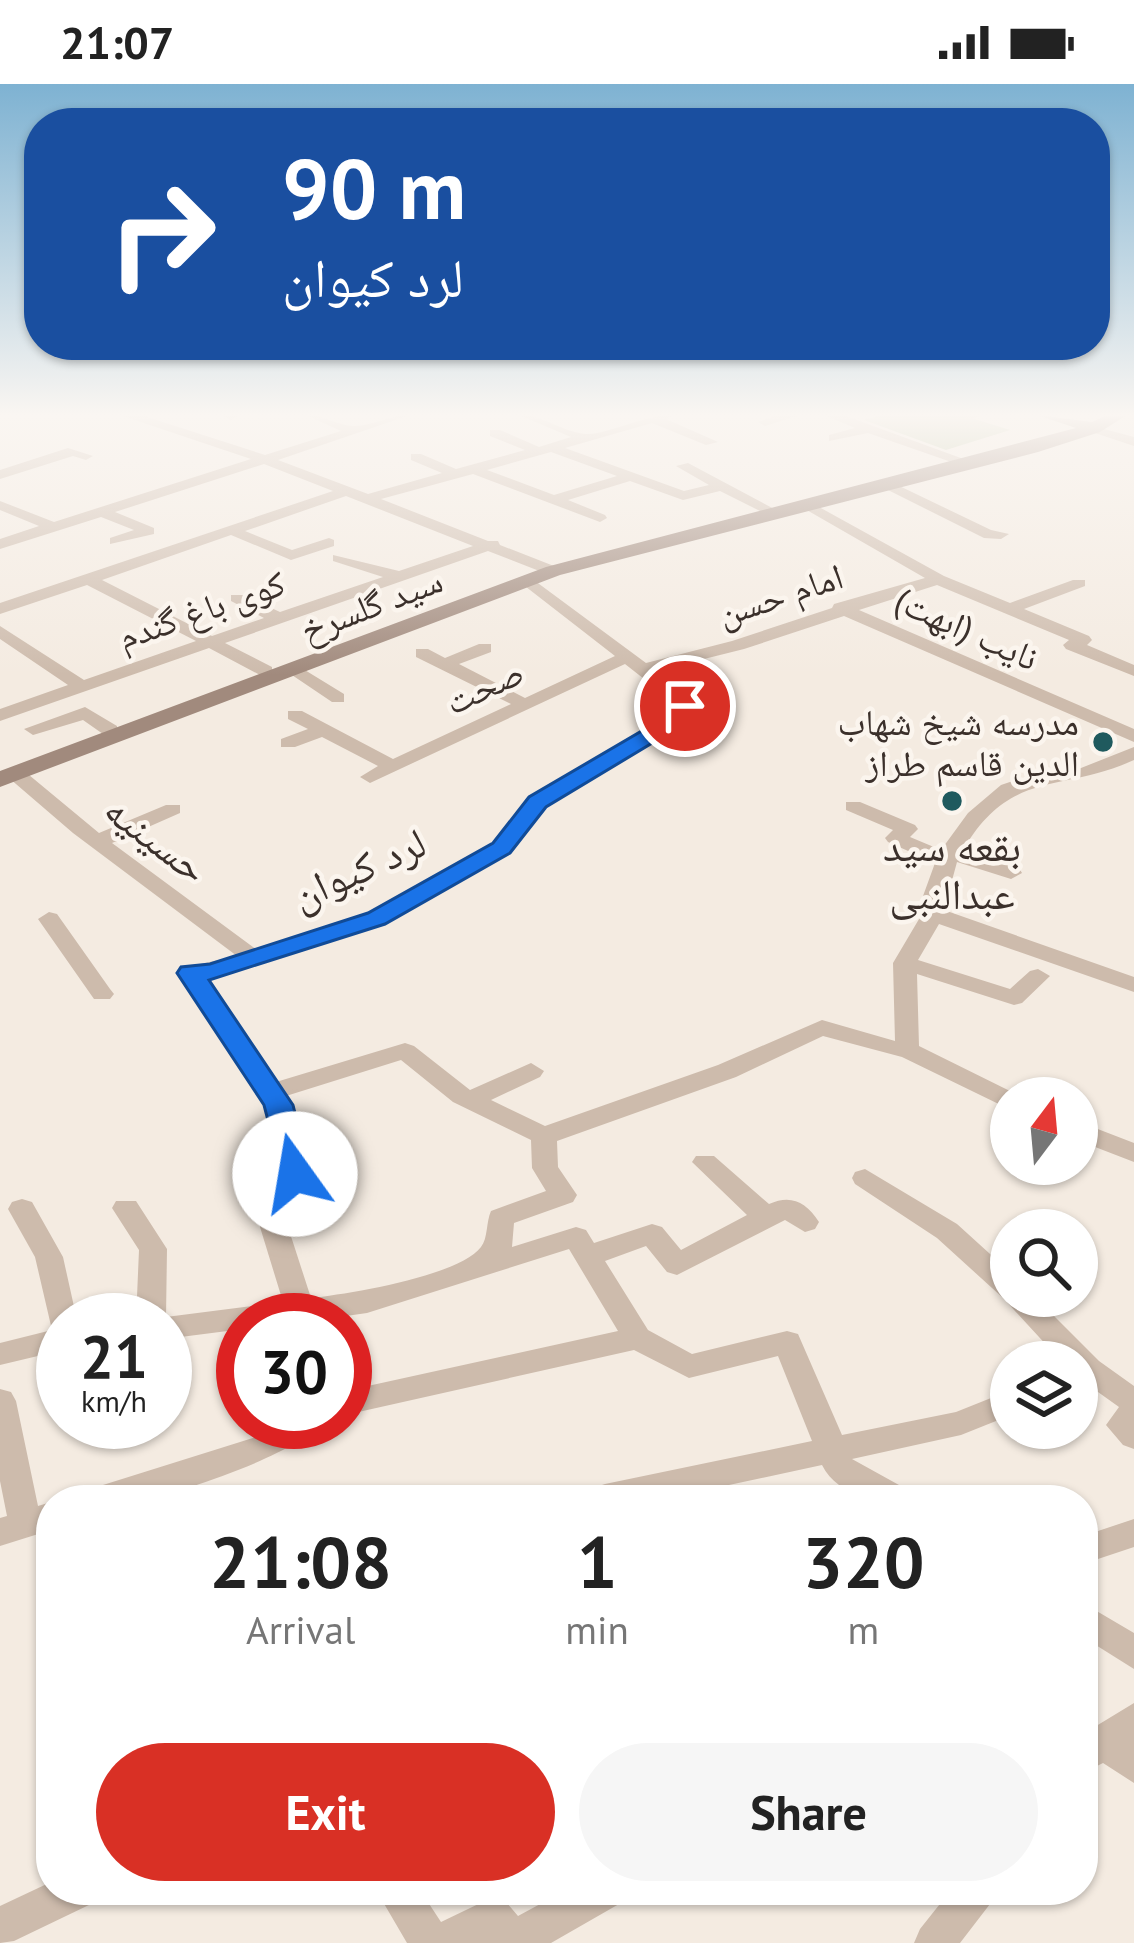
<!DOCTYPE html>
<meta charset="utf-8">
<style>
body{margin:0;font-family:"PT Sans","Noto Naskh Arabic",sans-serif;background:#f6f6f6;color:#222;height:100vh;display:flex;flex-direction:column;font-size:45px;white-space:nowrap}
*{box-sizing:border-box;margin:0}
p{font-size:39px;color:#767676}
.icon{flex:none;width:66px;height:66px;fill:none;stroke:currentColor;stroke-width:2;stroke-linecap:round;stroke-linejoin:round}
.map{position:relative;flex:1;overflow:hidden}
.drawer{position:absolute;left:36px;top:1401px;width:1062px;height:420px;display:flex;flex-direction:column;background:#fff;border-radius:48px;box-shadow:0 3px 9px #0004}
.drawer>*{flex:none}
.hud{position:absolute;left:24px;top:24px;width:1086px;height:252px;border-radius:48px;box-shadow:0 3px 9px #0004;background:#1a4fa0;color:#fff;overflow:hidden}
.needle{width:78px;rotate:16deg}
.fabs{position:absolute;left:990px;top:993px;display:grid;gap:24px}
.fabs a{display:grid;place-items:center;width:108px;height:108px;border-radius:50%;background:#fff;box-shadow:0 3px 9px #0004;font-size:60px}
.speed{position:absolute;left:36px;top:1209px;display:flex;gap:24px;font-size:60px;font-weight:700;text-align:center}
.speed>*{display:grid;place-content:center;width:156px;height:156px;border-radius:50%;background:#fff;box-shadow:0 3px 9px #0004;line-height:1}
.speed small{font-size:30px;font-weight:400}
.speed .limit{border:18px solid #d22;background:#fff;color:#111}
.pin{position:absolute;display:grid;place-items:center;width:102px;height:102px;color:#fff;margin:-51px;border:6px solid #fff;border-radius:50%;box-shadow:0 3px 12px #0007}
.me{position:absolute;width:132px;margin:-66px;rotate:347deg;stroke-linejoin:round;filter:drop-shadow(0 0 9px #0008)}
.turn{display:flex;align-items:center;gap:42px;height:252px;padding:0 60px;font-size:54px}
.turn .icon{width:156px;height:156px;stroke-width:2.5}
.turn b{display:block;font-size:84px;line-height:102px}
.eta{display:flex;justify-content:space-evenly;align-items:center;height:204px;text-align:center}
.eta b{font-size:72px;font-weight:600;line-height:84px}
.button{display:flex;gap:24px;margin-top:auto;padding:24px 60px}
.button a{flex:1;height:138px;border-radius:72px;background:#d93025;color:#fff;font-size:48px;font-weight:600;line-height:138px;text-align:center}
.button a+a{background:#f6f6f6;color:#222}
.status{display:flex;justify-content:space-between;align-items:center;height:84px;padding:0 60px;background:#fff;direction:ltr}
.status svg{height:33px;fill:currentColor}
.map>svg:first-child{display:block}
.green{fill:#b8c4a0}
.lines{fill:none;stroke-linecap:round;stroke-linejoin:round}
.street{fill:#cdbbac;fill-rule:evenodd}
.secondary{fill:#a18a7d;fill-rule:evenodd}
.route{fill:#1a73e8;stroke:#114b97;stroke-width:3}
.poi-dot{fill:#1f5a5e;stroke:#fbf5ee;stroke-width:4.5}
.labels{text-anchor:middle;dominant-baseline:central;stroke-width:9;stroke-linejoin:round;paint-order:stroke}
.far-street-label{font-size:36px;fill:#3b302b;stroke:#fbf5ee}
.far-poi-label{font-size:36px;fill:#3b302b;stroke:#fbf5ee;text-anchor:end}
.street-label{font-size:42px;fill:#3b302b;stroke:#fbf5ee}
.poi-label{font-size:42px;fill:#3b302b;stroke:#fbf5ee}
</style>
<div class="status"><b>21:07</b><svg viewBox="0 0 49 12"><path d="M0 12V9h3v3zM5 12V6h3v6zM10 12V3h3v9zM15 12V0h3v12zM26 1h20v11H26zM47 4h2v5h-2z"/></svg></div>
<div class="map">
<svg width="1134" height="1859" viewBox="0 0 1134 1859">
<rect width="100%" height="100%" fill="#f4ebe1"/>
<!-- green -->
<path class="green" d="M882 331H962L1010 346 946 366 864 336Z"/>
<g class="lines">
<!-- street -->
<path class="street" d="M120 331H141L265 371 341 347 306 331C323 331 336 341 353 342 369 343 391 331 410 331L278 376 368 410 442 389 411 376V370H421L456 385 525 366 490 352V346H500L539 363 571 353 519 331C543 331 562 348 586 350 607 351 643 331 673 331L666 335 718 358 706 361 652 339 565 364 684 407 709 401 676 382 688 379 776 426 764 429 720 407 683 416 630 397 568 416 605 431 607 434 600 438 473 390 381 415 488 457H498L500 461 559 484V490H547L488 467 225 559 272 583V591H260L209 564 0 637V625L68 601 0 555V542L84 596 196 557 87 501 0 530V519L333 407 264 380 115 428 154 444V450L110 460V454L134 446 101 433 0 465V455L39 442 0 426V417L54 438 251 375ZM551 368 617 392 554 411 487 386ZM346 412 473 462 399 487 333 471V477L383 493 280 528 243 511H231V517L264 534 212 552 102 496 231 451 291 476 334 462V456L329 454 292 466 245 447Z
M222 331H237L238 332 231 336Z
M778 331H800L765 342 758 338Z
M824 331H843L969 377 957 380 868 349 829 357V351L855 344Z
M961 331H978L979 332 972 336Z
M1089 341 1134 353V362L1089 347Z
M68 364 93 372 86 376 73 372 0 395V386Z
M889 397 991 446 1009 450 1001 455 984 454 884 404 882 401Z
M810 418 944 492 1010 519 1073 496H1085V502L1024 525 1089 552 1092 556 1087 561 1134 581V592L1066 565 1063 561 1069 556 937 501 859 526 1134 645V658L844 532 744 565 656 587 691 614V634L545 722 508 768 385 839 206 895 276 998 405 959 414 962 470 1006 531 979 544 987 540 993 491 1016 545 1042 718 981 822 936 895 957 893 879 922 830 923 812 935 779 888 758 885 754 893 746 846 726V718H860L915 741 918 745 910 753 941 766 968 729 1001 701 1031 691 1081 684 1134 663V676C1059 710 1011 684 963 766L1019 784 1022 789 1011 795 957 778 944 826 1134 893V908L939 840 918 876 1010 905 1030 887 1038 885 1050 892 1022 919 1014 921 917 890 919 962 1020 1012 1011 1014V1026L902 973 823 952 736 993 557 1057 558 1083 577 1111 573 1118 514 1139 512 1163 576 1143 586 1146 594 1159 652 1140 662 1143 681 1166 747 1131 692 1078 696 1072H714L769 1120C791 1110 806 1118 819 1138L815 1145 805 1148 785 1136 677 1191 667 1188 646 1162 605 1177 648 1246 692 1270 787 1247 798 1250 842 1351 956 1328 1011 1306V1331L961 1351 852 1375 908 1406 912 1416C880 1416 839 1415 822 1381L659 1416H590L593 1404 605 1400 812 1357 778 1272 689 1294 634 1266 345 1331V1307L618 1247 569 1165 367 1229 318 1236H243V1245L165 1255V1236H136L139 1166 112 1124 116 1117H136L167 1165 166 1233 283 1218 260 1143 282 1091 266 1021 178 889 182 884 237 872 73 749 9 694V686H23L99 749 166 721H180V729L112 759 257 866 369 829 494 760 531 714 675 628 676 620 625 580 370 699 360 693 378 682 322 653 295 663H281V655L308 645 288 635V627H302L393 675 511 620 416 573V565H428L445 574 479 560H491V568L459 580 525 614 615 572 521 499V493L527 491 646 579 732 557 832 524 834 520 925 494 805 425V419ZM401 976 453 1018 531 1056 532 1084 546 1107 491 1127C486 1138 488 1154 481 1163 459 1192 349 1210 311 1214L288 1143 308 1091 292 1021 286 1012Z
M295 580 344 610V618H332L289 589 286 585Z
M85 623 117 642V650H103L83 636 33 651 24 645Z
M49 828 57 830 110 905 114 910 110 915H94L38 835Z
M1077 1037 1134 1059V1078L1077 1056Z
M865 1085 957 1140 1011 1189V1212H1034L1099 1277 1134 1302V1365L1123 1361 1106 1341 1119 1323 1077 1293V1278H1062L1003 1214 937 1154 855 1100 852 1094 855 1088Z
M22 1115 32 1118 63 1173 77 1236H63V1266L0 1281V1259L52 1246 35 1173 8 1125 12 1118Z
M0 1305 11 1308 16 1317 38 1422 51 1418V1446L0 1462V1434L7 1432 0 1397Z
M280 1338H320C304 1368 175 1411 140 1416 122 1419 101 1416 83 1416L87 1406 259 1352Z
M1134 1435V1463L1083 1480V1452Z
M1083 1519 1134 1549V1585L1083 1553Z
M1134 1619V1699L1103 1679 1083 1689V1650Z
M51 1798V1806H97L91 1820 14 1857 0 1859V1822Z
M376 1806H420L441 1838 493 1813 507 1819 518 1832 566 1806H625L619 1820 551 1859H407Z
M951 1806H996L990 1820 960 1859H914L920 1845Z"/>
<!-- secondary -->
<path class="secondary" d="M1037 331 1092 338 1107 331H1127L1100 348 1038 368 560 491 0 703V687L546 483 1076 344Z"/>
</g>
<!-- sky -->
<linearGradient id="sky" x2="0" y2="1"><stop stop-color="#7eb2d2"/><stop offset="0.56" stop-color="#faf6f2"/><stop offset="1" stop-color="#faf6f2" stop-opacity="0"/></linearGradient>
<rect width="1134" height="591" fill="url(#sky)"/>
<!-- route -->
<path class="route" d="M685 616 695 622 692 635 546 723 510 769 385 840 209 896 293 1021 310 1090 306 1098H284L264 1021 177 889 181 883 210 880 368 829 493 759 529 713 674 628 677 618Z"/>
<!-- markers -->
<g class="poi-dot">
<circle cx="1103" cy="658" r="12"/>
<circle cx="952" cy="717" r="12"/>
</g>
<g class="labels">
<!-- far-street labels -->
<g class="far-street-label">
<text transform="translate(780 510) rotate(-18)">امام حسن</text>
<text transform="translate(371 520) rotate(-21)">سید گلسرخ</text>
<text transform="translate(201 525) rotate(-19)">کوی باغ گندم</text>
<text transform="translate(967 544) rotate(24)">نایب (ابهت)</text>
<text transform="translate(484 602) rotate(-25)">صحت</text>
</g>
<!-- far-poi labels -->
<g class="far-poi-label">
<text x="1079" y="637">مدرسه شیخ شهاب<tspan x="1079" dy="41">الدین قاسم طراز</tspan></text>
</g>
<!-- street labels -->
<g class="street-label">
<text transform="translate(157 754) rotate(37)">حسینیه</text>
<text transform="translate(358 784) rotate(-24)">لرد کیوان</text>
</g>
<!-- poi labels -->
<g class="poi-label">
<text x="952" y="761">بقعه سید<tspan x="952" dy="48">عبدالنبی</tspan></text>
</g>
</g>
</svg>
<div class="fabs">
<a><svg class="needle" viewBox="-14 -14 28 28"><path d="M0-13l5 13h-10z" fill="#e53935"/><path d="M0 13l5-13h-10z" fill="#767676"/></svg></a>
<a><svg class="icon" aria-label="search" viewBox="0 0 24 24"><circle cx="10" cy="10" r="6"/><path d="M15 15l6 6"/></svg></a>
<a><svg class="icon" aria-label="layers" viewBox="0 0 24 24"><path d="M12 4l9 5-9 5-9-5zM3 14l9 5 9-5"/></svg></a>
</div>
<div class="speed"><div>21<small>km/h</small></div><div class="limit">30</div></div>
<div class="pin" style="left:685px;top:622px;background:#d93025"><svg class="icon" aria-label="arrive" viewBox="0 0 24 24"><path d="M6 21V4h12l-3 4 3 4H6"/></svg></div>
<svg class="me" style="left:295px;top:1090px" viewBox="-20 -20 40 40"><circle r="19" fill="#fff"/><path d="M0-13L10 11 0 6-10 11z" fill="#1a73e8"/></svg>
<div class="hud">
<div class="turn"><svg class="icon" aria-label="right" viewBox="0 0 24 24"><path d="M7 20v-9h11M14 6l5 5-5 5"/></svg><div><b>90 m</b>لرد کیوان</div></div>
</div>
<section class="drawer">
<div class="eta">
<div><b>21:08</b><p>Arrival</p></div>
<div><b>1</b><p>min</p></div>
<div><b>320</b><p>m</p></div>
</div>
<div class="button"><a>Exit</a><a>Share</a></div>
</section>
</div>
